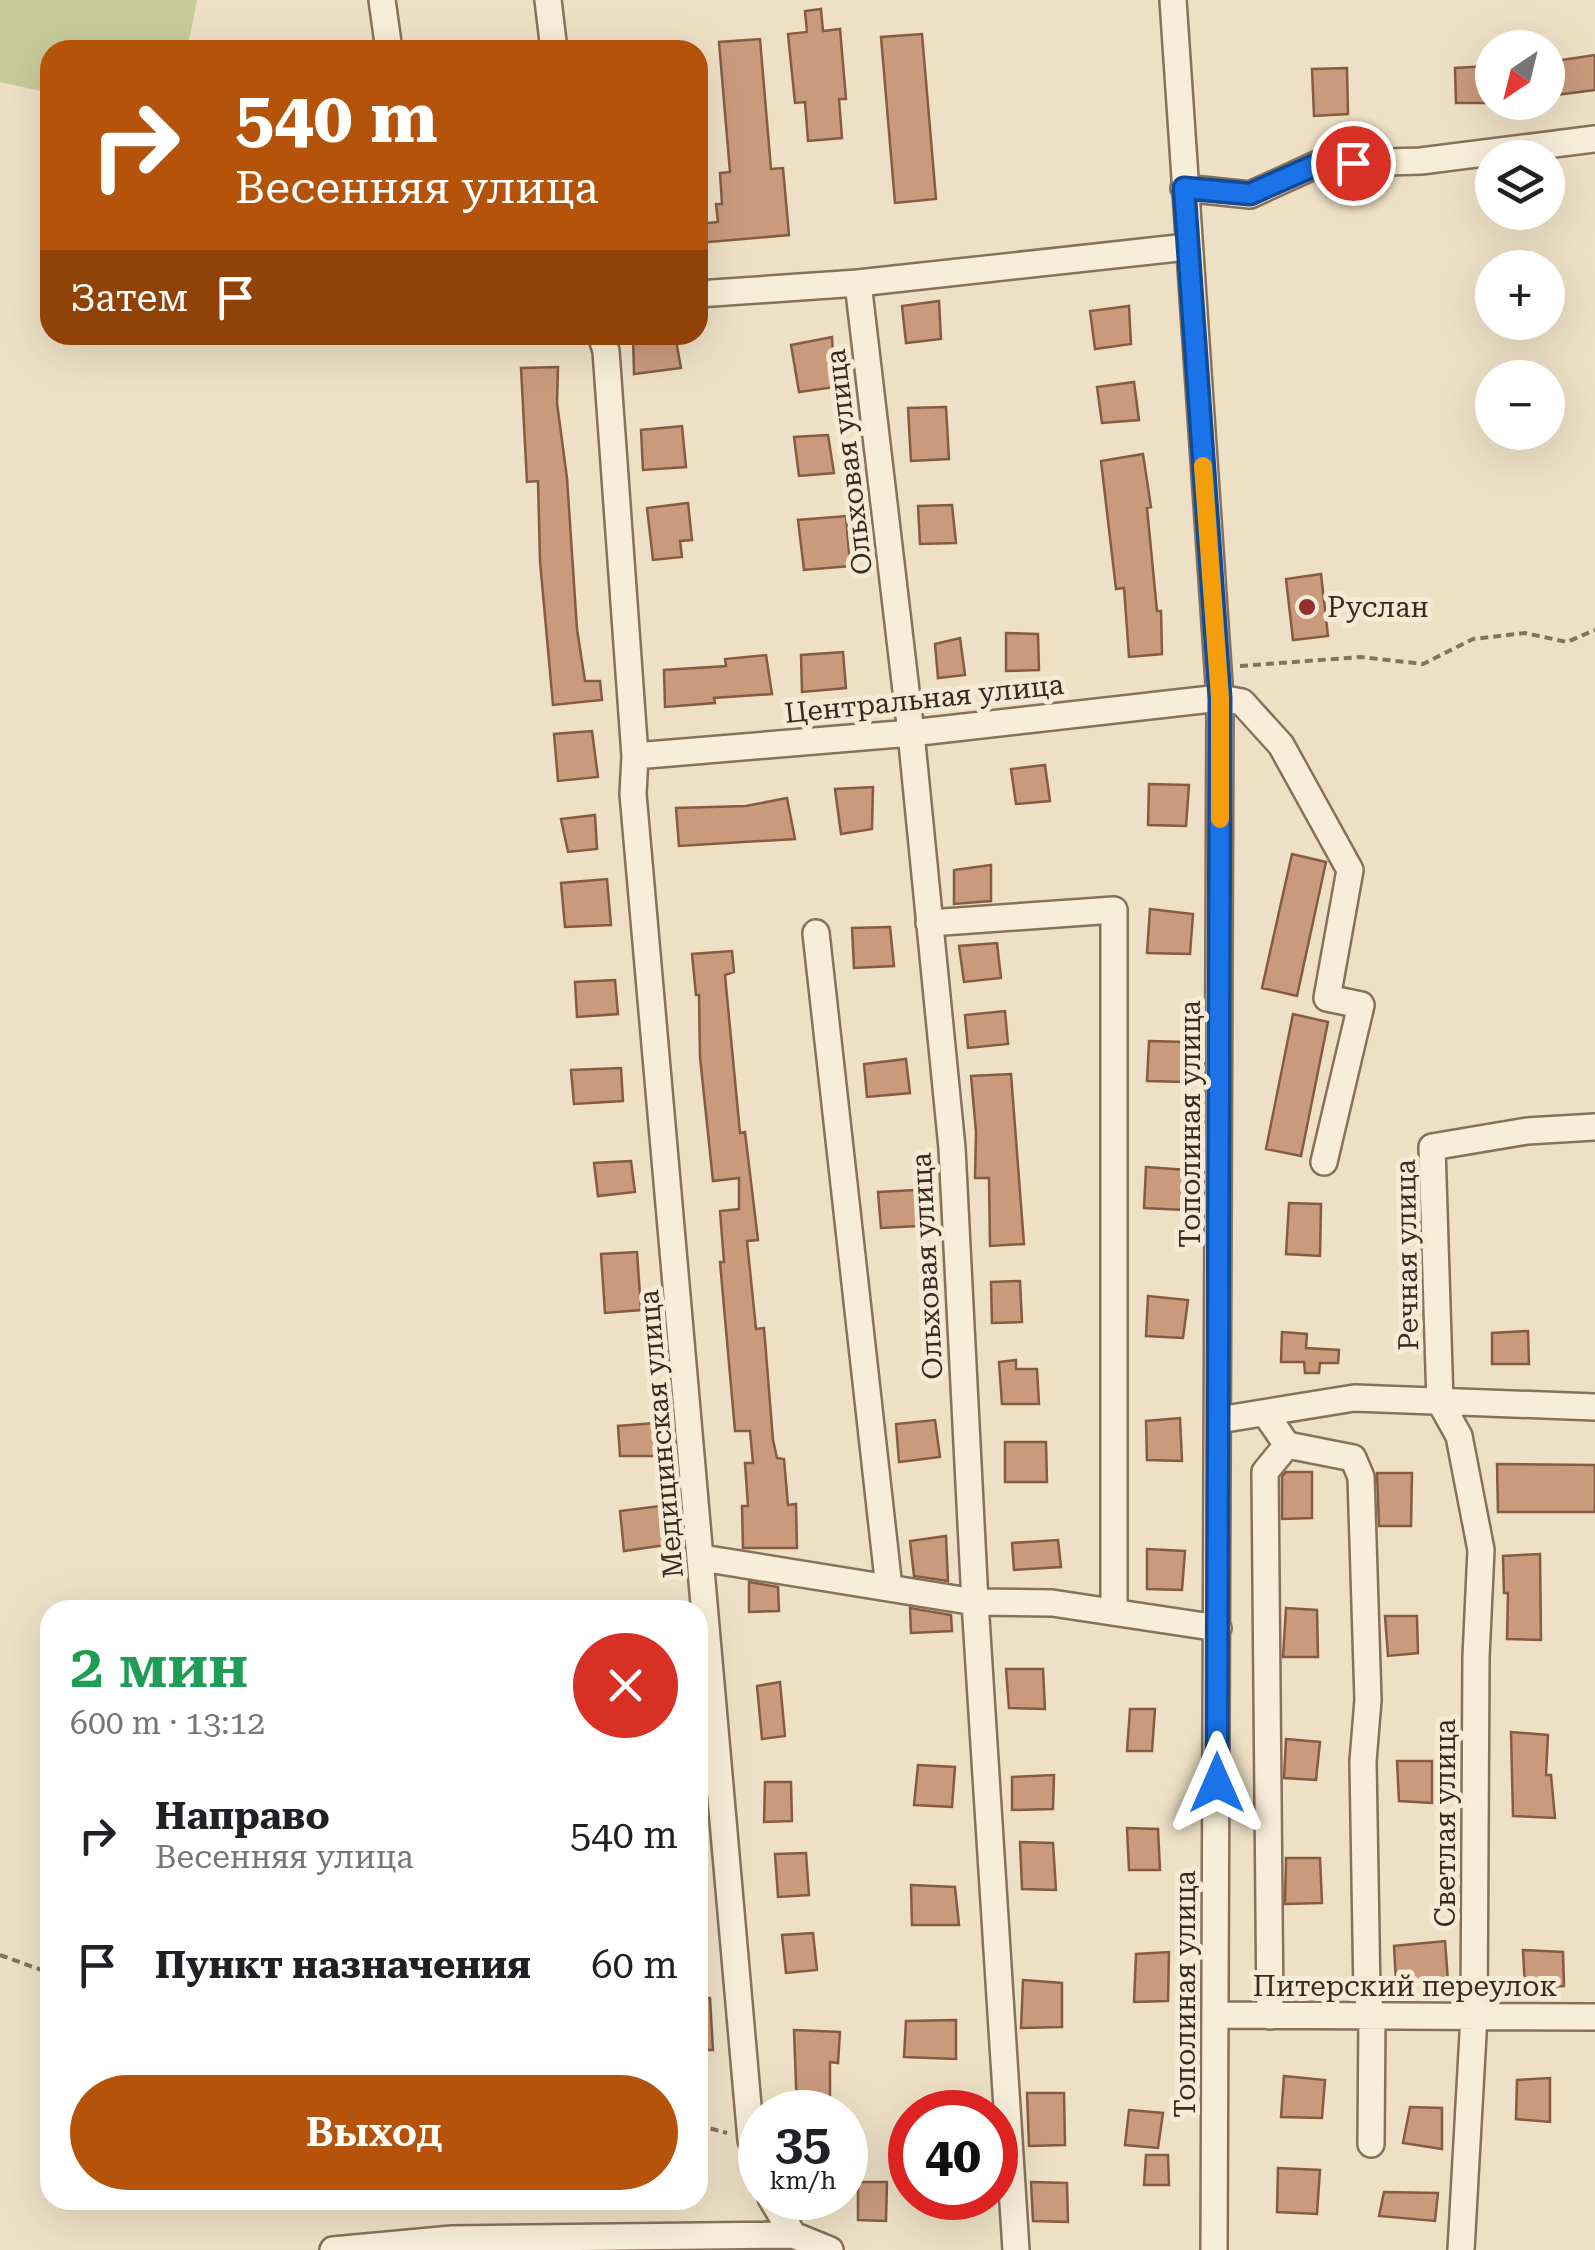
<!DOCTYPE html>
<html lang="ru">
<meta charset="utf-8">
<style>
body{margin:0;font-family:"Roboto Serif",serif;background:#f2f2f2;color:#202124;height:100vh;display:flex;flex-direction:column;font-size:38px;white-space:nowrap}
*{box-sizing:border-box;margin:0}
p{font-size:32px;color:#757577}
.icon{flex:none;width:55px;height:55px;fill:none;stroke:currentColor;stroke-width:2;stroke-linecap:round;stroke-linejoin:round}
.map{position:relative;flex:1;overflow:hidden}
.drawer{position:absolute;left:40px;top:1600px;width:668px;height:610px;display:flex;flex-direction:column;background:#fff;border-radius:30px;box-shadow:0 10px 40px #0002}
.drawer>*{flex:none}
.hud{position:absolute;left:40px;top:40px;width:668px;height:305px;border-radius:30px;box-shadow:0 10px 40px #0002;background:#b45309;color:#fff;overflow:hidden}
.needle{width:65px;rotate:215deg}
.tools{position:absolute;left:1475px;top:30px;display:grid;gap:20px}
.tools a{display:grid;place-items:center;width:90px;height:90px;border-radius:50%;background:#fff;box-shadow:0 10px 40px #0002;font-size:50px}
.speed{position:absolute;left:738px;top:2090px;display:flex;gap:20px;font-size:50px;font-weight:700;text-align:center}
.speed>*{display:grid;place-content:center;width:130px;height:130px;border-radius:50%;background:#fff;box-shadow:0 10px 40px #0002;line-height:1}
.speed small{font-size:25px;font-weight:400}
.speed .limit{border:15px solid #d22;background:#fff;color:#111}
.pin{position:absolute;display:grid;place-items:center;width:85px;height:85px;color:#fff;margin:-42px;border:5px solid #fff;border-radius:50%;box-shadow:0 2px 10px #0007}
.me{position:absolute;width:110px;margin:-55px;rotate:0deg;stroke-linejoin:round;filter:drop-shadow(0 0 8px #0008)}
.turn{display:flex;align-items:center;gap:35px;height:210px;padding:0 30px;font-size:45px}
.turn .icon{width:130px;height:130px;stroke-width:2.5}
.turn b{display:block;font-size:70px;line-height:85px}
.then{display:flex;align-items:center;height:95px;padding:0 30px;background:#0003;gap:20px;font-size:38px}
.round{display:grid;place-items:center;flex:none;width:105px;height:105px;border-radius:52px;background:#f2f2f2}
.headline{display:flex;align-items:center;justify-content:space-between;height:170px;padding:0 30px}
h1{font-size:60px;font-weight:600;line-height:75px;color:#1e9e55}
.primary-button{display:flex;gap:20px;margin-top:auto;padding:20px 30px}
.primary-button a{flex:1;height:115px;border-radius:60px;background:#b45309;color:#fff;font-size:40px;font-weight:600;line-height:115px;text-align:center}
ul{padding:0;list-style:none}
li{display:flex;align-items:center;gap:30px;height:130px;padding:0 30px}
li div{flex:1}
li b{display:block;font-size:38px}
li em{font-style:normal}
.map>svg:first-child{display:block}
.green{fill:#c7cb99}
.building{fill:#ca9a7c;stroke:#865b42;stroke-width:2.5}
.lines{fill:none;stroke-linecap:round;stroke-linejoin:round}
.minor-casing{stroke:#87715b;stroke-width:30}
.path{stroke:#87715b;stroke-width:4;stroke-dasharray:8 5;stroke-linecap:butt}
.minor{stroke:#f8edd8;stroke-width:25}
.route-casing{stroke:#114b97;stroke-width:25}
.route{stroke:#1a73e8;stroke-width:18}
.slow{stroke:#f59e0b;stroke-width:18}
.poi-dot{fill:#952d31;stroke:#f5ead4;stroke-width:4}
.labels{text-anchor:middle;dominant-baseline:central;stroke-width:10;stroke-linejoin:round;paint-order:stroke}
.street-label{font-size:28px;fill:#382a1f;stroke:#f5ead4}
.poi-label{font-size:28px;fill:#382a1f;stroke:#f5ead4;text-anchor:start}
</style>
<div class="map">
<svg width="1595" height="2250" viewBox="0 0 1595 2250">
<rect width="100%" height="100%" fill="#ede0c5"/>
<!-- green -->
<path class="green" d="M0 0H197L189 40 191 50H50V93L0 82Z"/>
<!-- building -->
<path class="building" d="M821 9 823 31 840 29 846 99H839L842 138 808 141 805 102 795 103 788 34 807 32 805 11Z
M922 34 936 199 895 203 881 37Z
M760 39 771 169 783 168 789 235 698 243V224L718 222 716 204H722L720 173 730 172 719 42Z
M1595 55V90L1548 96V62Z
M1487 66 1488 103H1456L1455 68Z
M1347 68 1348 114 1314 116 1312 69Z
M939 301 941 339 906 343 902 306Z
M1129 306 1131 344 1095 349 1090 311Z
M633 335H675L681 368 634 374Z
M832 337 835 387 799 392 791 345Z
M558 367 557 403 567 478 577 629 585 681H600L602 700 553 705 540 561 538 481 527 482 521 368Z
M1134 382 1139 420 1102 423 1097 387Z
M946 407 949 459 911 461 908 408Z
M682 426 686 467 643 470 641 430Z
M828 435 834 473 799 476 794 437Z
M1143 454 1151 507 1147 508 1157 611H1161L1162 654 1129 657 1124 588 1116 589 1101 461Z
M688 503 692 540 680 541 682 557 653 560 647 508Z
M952 505 956 543 920 544 918 506Z
M846 516 850 566 804 570 798 520Z
M1321 574 1328 636 1293 640 1286 579Z
M1006 633 1038 634 1039 670 1006 671Z
M960 638 965 675 938 678 935 644Z
M843 652 846 688 802 692 801 655Z
M766 655 772 694 714 698 715 703 665 707 664 670 726 666 725 659Z
M592 731 598 777 558 781 554 734Z
M1045 765 1050 801 1016 804 1011 769Z
M1149 784 1189 785 1186 826 1148 825Z
M873 787 872 829 841 834 835 789Z
M787 798 795 839 679 846 676 808 746 806Z
M595 815 597 849 568 852 561 819Z
M1292 854 1326 862 1297 996 1262 988Z
M991 865V901L954 904V870Z
M607 879 611 925 565 927 561 883Z
M1150 909 1193 914 1190 954 1147 953Z
M890 927 894 966 854 968 852 928Z
M997 943 1001 978 964 982 959 946Z
M732 951 734 972 725 975 740 1133 745 1132 758 1240 747 1241 756 1329 764 1328 773 1440 777 1458 784 1459 788 1505 796 1504 797 1548H743L742 1506H748L745 1463H753L750 1431H735L720 1262H724L720 1211 739 1209V1178L713 1181 700 1057 699 995H696L692 954Z
M615 980 618 1014 577 1017 575 982Z
M1005 1011 1008 1044 968 1048 965 1015Z
M1293 1014 1328 1022 1301 1156 1266 1149Z
M1149 1041 1186 1042 1185 1082 1147 1081Z
M906 1059 910 1093 867 1097 864 1064Z
M621 1068 623 1101 574 1104 571 1070Z
M1011 1074 1024 1244 990 1246 989 1178H975L976 1132 971 1076Z
M631 1161 635 1192 598 1196 594 1163Z
M1146 1167 1187 1170 1184 1210 1144 1208Z
M915 1190 918 1226 881 1228 878 1192Z
M1289 1203 1321 1204 1320 1256 1286 1254Z
M637 1252 641 1310 605 1313 601 1254Z
M1020 1281 1022 1322 992 1323 991 1282Z
M1148 1296 1188 1300 1183 1338 1146 1336Z
M1528 1331 1529 1364H1492V1333Z
M1282 1332 1307 1334 1306 1348 1339 1350 1338 1363H1320L1319 1373H1305L1304 1362H1281Z
M1016 1360V1369H1037L1039 1404H1002L999 1362Z
M1180 1418 1182 1461 1147 1460 1146 1421Z
M935 1420 940 1457 899 1462 896 1424Z
M655 1423 657 1456H620L618 1426Z
M1005 1442H1046L1047 1482H1005Z
M1497 1464 1595 1465V1512H1498Z
M1286 1472H1312V1518L1282 1519V1476Z
M1377 1473H1412L1411 1526H1379Z
M661 1506 666 1545 624 1551 620 1511Z
M946 1536 948 1581 914 1576 910 1541Z
M1058 1540 1061 1567 1014 1570 1012 1543Z
M1147 1549 1185 1551 1182 1590 1147 1589Z
M1540 1554 1541 1640 1507 1639 1508 1593H1504L1503 1556Z
M749 1582 778 1587 779 1611 749 1612Z
M910 1608 951 1615 952 1631 911 1633Z
M1286 1608 1317 1610 1318 1657H1283Z
M1385 1616H1417L1418 1653 1388 1656Z
M1006 1669H1043L1045 1709 1009 1708Z
M780 1682 785 1736 762 1739 757 1686Z
M1130 1709H1155L1152 1751H1127Z
M1511 1732 1548 1735 1546 1775H1551L1555 1818 1513 1816Z
M1286 1739 1320 1742 1316 1780 1284 1778Z
M1397 1761H1432V1803L1399 1801Z
M918 1765 955 1767 952 1807 914 1805Z
M1054 1775 1053 1809 1012 1810V1777Z
M765 1782H791L792 1821 764 1822Z
M1127 1828 1158 1829 1160 1870H1129Z
M1020 1842 1053 1843 1056 1890 1022 1889Z
M806 1853 809 1895 778 1897 775 1854Z
M1286 1858H1320L1322 1903 1285 1904Z
M911 1885 955 1887 959 1925H912Z
M813 1933 817 1970 786 1973 782 1935Z
M1445 1941 1448 1981 1396 1982 1394 1946Z
M1523 1950 1563 1952 1564 1986 1525 1988Z
M1169 1952 1168 2001 1134 2002 1136 1954Z
M1023 1980 1062 1983V2027L1021 2028Z
M698 1998H710L713 2050H698Z
M956 2020V2059L904 2057 906 2021Z
M794 2030 840 2032 838 2063 830 2062V2112H797Z
M1284 2076 1325 2080 1322 2118 1281 2117Z
M1550 2078V2122L1516 2119 1517 2080Z
M1027 2093H1064L1065 2145 1029 2146Z
M1410 2107 1442 2108V2149L1403 2143Z
M1129 2110 1163 2113 1158 2148 1125 2145Z
M1146 2155H1168L1169 2185H1144Z
M1278 2168 1320 2170 1317 2214 1277 2212Z
M858 2182H887L886 2221 858 2220Z
M1031 2182 1067 2183 1068 2222 1033 2221Z
M1384 2192 1438 2193 1435 2221 1379 2216Z"/>
<g class="lines">
<defs>
<path id="minor" d="M382 0 389 50
M548 0 554 50
M1173 0 1220 698 1214 2250
M1184 188 1250 195 1318 164 1421 161 1595 139
M858 283 911 733 952 1148 975 1602 1016 2250
M698 294 858 283 1187 247
M601 335 606 351 635 756 633 794 751 2140 760 2165
M635 756 911 733 1220 698 1242 702 1281 745 1350 870 1327 998 1361 1005 1324 1162
M929 923 1114 910V1612
M816 933 889 1588
M1265 1413 1287 1445 1353 1458 1361 1477 1368 1700 1363 1761 1367 1994 1372 2016 1371 2144
M1219 1420 1354 1398 1595 1407
M702 1558 975 1602 1052 1603 1218 1628
M1215 2015 1595 2017
M1270 2016 1265 1472 1287 1445
M771 2198 793 2235 830 2250
M333 2250 452 2239 793 2235
M1461 2250 1474 2016 1476 1657 1481 1550 1459 1436 1440 1402 1432 1147 1527 1131 1595 1127"/>
</defs>
<!-- minor casing -->
<use href="#minor" class="minor-casing"/>
<!-- path -->
<path class="path" d="M1240 666 1361 657 1423 664 1473 639 1525 633 1567 642 1595 630
M0 1955 50 1973
M698 2125 727 2133"/>
<!-- minor -->
<use href="#minor" class="minor"/>
</g>
<g class="lines">
<defs>
<path id="route" d="M1217 1783 1220 698 1184 188 1250 194 1318 164 1353 163"/>
</defs>
<!-- route casing -->
<use href="#route" class="route-casing"/>
<!-- route -->
<use href="#route" class="route"/>
<!-- slow -->
<path class="slow" d="M1203 466 1220 698V819"/>
</g>
<!-- markers -->
<circle class="poi-dot" cx="1307" cy="607" r="10"/>
<g class="labels">
<!-- street labels -->
<g class="street-label">
<text transform="translate(849 462) rotate(-97)">Ольховая улица</text>
<text transform="translate(924 699) rotate(-6)">Центральная улица</text>
<text transform="translate(1190 1124) rotate(-90)">Тополиная улица</text>
<text transform="translate(1407 1255) rotate(-91)">Речная улица</text>
<text transform="translate(927 1266) rotate(-93)">Ольховая улица</text>
<text transform="translate(661 1434) rotate(-95)">Медицинская улица</text>
<text transform="translate(1445 1823) rotate(-90)">Светлая улица</text>
<text x="1405" y="1986">Питерский переулок</text>
<text transform="translate(1185 1994) rotate(-90)">Тополиная улица</text>
</g>
<!-- poi labels -->
<g class="poi-label">
<text x="1327" y="607">Руслан</text>
</g>
</g>
</svg>
<div class="tools">
<a><svg class="needle" viewBox="-14 -14 28 28"><path d="M0-13l5 13h-10z" fill="#e53935"/><path d="M0 13l5-13h-10z" fill="#757577"/></svg></a>
<a><svg class="icon" aria-label="layers" viewBox="0 0 24 24"><path d="M12 4l9 5-9 5-9-5zM3 14l9 5 9-5"/></svg></a>
<a>+</a>
<a>−</a>
</div>
<div class="speed"><div>35<small>km/h</small></div><div class="limit">40</div></div>
<div class="pin" style="left:1353px;top:163px;background:#d93025"><svg class="icon" aria-label="arrive" viewBox="0 0 24 24"><path d="M6 21V4h12l-3 4 3 4H6"/></svg></div>
<svg class="me" style="left:1217px;top:1783px" viewBox="-20 -20 40 40"><path d="M0-17L14 15 0 8-14 15z" fill="#1a73e8" stroke="#fff" stroke-width="4"/></svg>
<div class="hud">
<div class="turn"><svg class="icon" aria-label="right" viewBox="0 0 24 24"><path d="M7 20v-9h11M14 6l5 5-5 5"/></svg><div><b>540 m</b>Весенняя улица</div></div>
<div class="then">Затем<svg class="icon" aria-label="arrive" viewBox="0 0 24 24"><path d="M6 21V4h12l-3 4 3 4H6"/></svg></div>
</div>
<section class="drawer">
<div class="headline"><div><h1>2 мин</h1><p>600 m · 13:12</p></div><a class="round" style="background:#d93025;color:#fff"><svg class="icon" aria-label="close" viewBox="0 0 24 24"><path d="M6 6l12 12M18 6L6 18"/></svg></a></div>
<ul>
<li><svg class="icon" aria-label="right" viewBox="0 0 24 24"><path d="M7 20v-9h11M14 6l5 5-5 5"/></svg><div><b>Направо</b><p>Весенняя улица</p></div><em>540 m</em></li>
<li><svg class="icon" aria-label="arrive" viewBox="0 0 24 24"><path d="M6 21V4h12l-3 4 3 4H6"/></svg><div><b>Пункт назначения</b></div><em>60 m</em></li>
</ul>
<div class="primary-button"><a>Выход</a></div>
</section>
</div>
